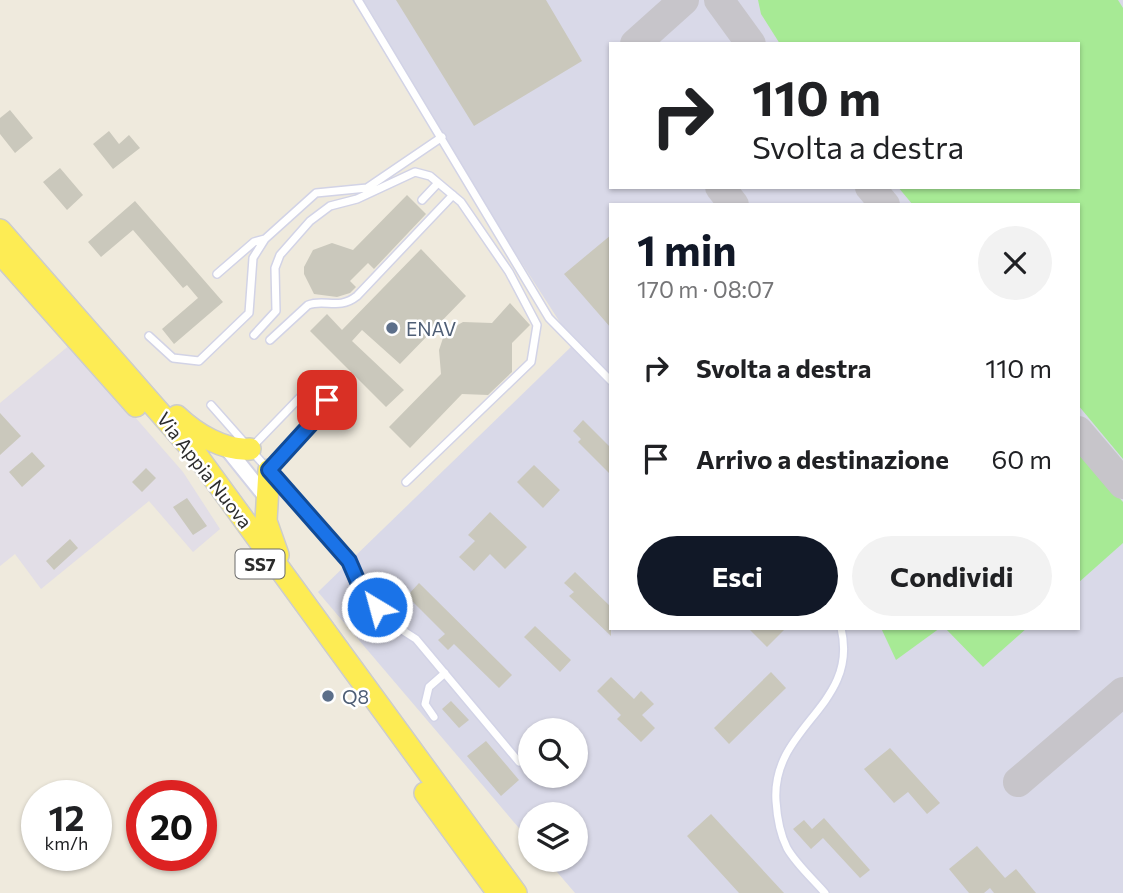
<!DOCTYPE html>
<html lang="it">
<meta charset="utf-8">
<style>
body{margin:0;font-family:Commissioner,sans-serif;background:#f2f2f2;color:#202124;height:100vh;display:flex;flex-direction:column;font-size:26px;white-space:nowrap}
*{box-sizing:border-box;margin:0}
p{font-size:23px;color:#757577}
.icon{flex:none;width:38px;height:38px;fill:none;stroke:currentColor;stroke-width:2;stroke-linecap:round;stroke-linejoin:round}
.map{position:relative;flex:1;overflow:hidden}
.drawer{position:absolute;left:609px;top:203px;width:471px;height:427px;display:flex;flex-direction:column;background:#fff;border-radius:0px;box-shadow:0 2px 5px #0004}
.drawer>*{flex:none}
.guide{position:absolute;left:609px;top:42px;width:471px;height:147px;border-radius:0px;box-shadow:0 2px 5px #0004;background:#fff;color:#202124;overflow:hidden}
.tools{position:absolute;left:518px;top:718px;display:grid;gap:14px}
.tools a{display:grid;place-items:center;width:70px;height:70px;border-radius:50%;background:#fff;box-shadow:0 2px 5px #0004;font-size:35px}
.speed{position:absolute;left:21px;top:780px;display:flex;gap:14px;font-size:35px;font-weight:700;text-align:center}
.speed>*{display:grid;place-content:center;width:91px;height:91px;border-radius:50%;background:#fff;box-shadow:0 2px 5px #0004;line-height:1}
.speed small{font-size:18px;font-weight:400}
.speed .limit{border:10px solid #d22;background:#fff;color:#111}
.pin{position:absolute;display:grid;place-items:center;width:60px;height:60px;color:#fff;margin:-30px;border-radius:14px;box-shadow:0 4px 10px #0006}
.me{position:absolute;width:77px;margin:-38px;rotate:323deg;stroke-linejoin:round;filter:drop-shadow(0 0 5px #0008)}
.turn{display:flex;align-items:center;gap:24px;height:147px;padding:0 28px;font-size:32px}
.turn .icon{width:91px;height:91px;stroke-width:2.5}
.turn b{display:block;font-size:49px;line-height:60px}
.round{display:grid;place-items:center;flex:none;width:74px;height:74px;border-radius:37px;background:#f2f2f2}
.overview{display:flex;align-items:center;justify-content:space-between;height:119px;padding:0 28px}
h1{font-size:42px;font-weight:700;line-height:52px;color:#111827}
.action{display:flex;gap:14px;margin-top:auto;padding:14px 28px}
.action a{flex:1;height:80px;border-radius:42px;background:#111827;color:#fff;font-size:28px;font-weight:700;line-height:80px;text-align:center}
.action a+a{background:#f2f2f2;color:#202124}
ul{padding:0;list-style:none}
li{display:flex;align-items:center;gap:21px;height:91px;padding:0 28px}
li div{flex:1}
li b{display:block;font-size:26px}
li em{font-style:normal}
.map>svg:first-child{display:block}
.industrial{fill:#e2dee7}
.airport{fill:#d9d9e8;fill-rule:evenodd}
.green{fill:#a7ea95}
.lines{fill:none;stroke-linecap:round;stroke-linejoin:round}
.taxiway{stroke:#c7c5ca;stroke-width:30}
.building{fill:#cac8bc}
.service-casing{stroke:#d2d3e6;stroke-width:10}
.minor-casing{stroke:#d2d3e6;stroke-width:18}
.primary-casing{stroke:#ccc;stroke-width:24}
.service{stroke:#fff;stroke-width:7}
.minor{stroke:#fff;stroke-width:14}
.primary{stroke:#fdec54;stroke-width:21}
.route-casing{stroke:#114b97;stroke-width:18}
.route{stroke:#1a73e8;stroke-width:12}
.service-dot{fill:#5c6f8a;stroke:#fff;stroke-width:2.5}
.labels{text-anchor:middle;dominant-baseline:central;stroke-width:5;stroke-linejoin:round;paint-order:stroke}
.shield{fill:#fff;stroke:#6b6b6b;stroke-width:2}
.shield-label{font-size:18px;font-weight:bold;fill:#2c2c2c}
.service-label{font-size:19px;fill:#4e5e75;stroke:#fff;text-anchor:start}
.street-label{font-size:19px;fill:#2c2c2c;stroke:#fff}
</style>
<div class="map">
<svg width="1123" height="893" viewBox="0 0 1123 893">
<rect width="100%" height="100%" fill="#efeadd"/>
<!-- industrial -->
<path class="industrial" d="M71 344 183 472 220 529 193 552 149 501 41 589 15 554 0 566V403Z"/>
<!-- airport -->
<path class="airport" d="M352 0H1123V893H575L546 859H576V814H530V841L318 592 574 344ZM611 44H1078V187H611ZM611 205H1078V628H611ZM530 730H576V775H530Z"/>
<!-- green -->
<path class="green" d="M758 0H1118L1123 8V459L1078 405V205H913L898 187H1078V44H780L761 14Z
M1078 452 1123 502V543L1078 583Z
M881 628H940L896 660Z
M945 628H1027L983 667Z"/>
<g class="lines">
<!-- taxiway -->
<path class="taxiway" d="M719 0 751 44
M635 44 684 0
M720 187 734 205
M870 187 885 205
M1078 431 1123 484
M1018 782 1123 692"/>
</g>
<!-- building -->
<path class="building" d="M396 0H546L582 61 474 126Z
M10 110 33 138 15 153 0 134V118Z
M109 131 119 144 129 135 140 148 113 169 93 144Z
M60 168 83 195 67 210 43 182Z
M407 195 426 214 374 269 368 263 350 281 356 287 350 293 337 297 314 294 304 274V267L313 250 332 243 353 250Z
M135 201 223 302 174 344 162 329 198 298 187 285 183 288 133 230 101 257 88 242Z
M611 235V328L564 274Z
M421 249 466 296 400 364 362 330 352 341 404 390 386 407 310 331 327 314 342 330Z
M510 303 530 325 512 343V372L488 395 462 394 410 448 389 427 441 374 439 350 445 332 463 322 492 323Z
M0 413 21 436 0 455Z
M583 420 611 448V475L578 442 581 439 573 431Z
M32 452 45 466 22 487 9 472Z
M534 465 560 490 543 508 517 482Z
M146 468 156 478 142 492 132 482Z
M187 498 207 526 193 535 173 507Z
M490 512 527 547 505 569 490 554 474 571 459 557 475 541 468 535Z
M70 539 78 548 54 570 46 561Z
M575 572 611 607V636L569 596 574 592 564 583Z
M419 583 512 675 499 688 454 644 448 650 438 640 445 634 407 596Z
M535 626 571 660 560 672 524 637Z
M748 628H786L767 647Z
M771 672 786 688 729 744 714 728Z
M611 677 634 699 641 691 654 704 642 715 655 728 641 742 617 719 621 715 597 691Z
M451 701 469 720 459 728 442 709Z
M486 741 519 780 501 796 467 756Z
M890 748 940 803 927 814 908 792 894 803 864 769Z
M711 814 784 893H739L687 836Z
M824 818 870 870 860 878 823 838 811 849 793 829 804 820 812 829Z
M977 846 1005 878 1016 869 1036 893H994L990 888 984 893H969L949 869Z"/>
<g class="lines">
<defs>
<path id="service" d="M358 0 549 318 611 381
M422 200 438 183
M217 274 254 242 265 239 316 193 367 188 442 137
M254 335 276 311 275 268 280 255 310 221 330 206 357 199 415 172 430 176 461 202 509 272 537 325 531 362 406 482
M149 336 173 358 199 361 249 313 253 258 265 239
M270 340 308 305C325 298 338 311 357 296L453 195
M211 405 349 561 362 591 391 623 416 639 519 762
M251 448 308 389 315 388 331 402 269 469
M434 717 425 704 429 687 445 673
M825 893C813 879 796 864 787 848 780 834 777 817 776 801 771 726 860 706 841 628"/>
<path id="minor" d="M225 446 266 497"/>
<path id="primary" d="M0 230 196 454 516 893
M0 253 136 406
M177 416C196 434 224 451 250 449
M269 470 266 521 278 555
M425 793 498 893"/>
</defs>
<!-- service casing -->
<use href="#service" class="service-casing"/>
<!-- minor casing -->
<use href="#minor" class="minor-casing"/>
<!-- primary casing -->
<use href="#primary" class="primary-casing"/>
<!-- service -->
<use href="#service" class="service"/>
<!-- minor -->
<use href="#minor" class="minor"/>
<!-- primary -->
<use href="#primary" class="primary"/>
</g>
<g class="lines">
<defs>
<path id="route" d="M327 400 331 402 269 470 349 561 362 591 377 607"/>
</defs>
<!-- route casing -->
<use href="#route" class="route-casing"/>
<!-- route -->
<use href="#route" class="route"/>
</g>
<!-- markers -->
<g class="service-dot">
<circle cx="392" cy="328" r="7"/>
<circle cx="328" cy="696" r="7"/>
</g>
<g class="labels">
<!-- shield labels -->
<rect class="shield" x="235.5" y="549.5" width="49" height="29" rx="5"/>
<g class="shield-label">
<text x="260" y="564">SS7</text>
</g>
<!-- service labels -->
<g class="service-label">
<text x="406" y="328">ENAV</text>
<text x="342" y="696">Q8</text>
</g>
<!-- street labels -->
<g class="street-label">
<text transform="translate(205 470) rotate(52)">Via Appia Nuova</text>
</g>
</g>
</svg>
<div class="tools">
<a><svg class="icon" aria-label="search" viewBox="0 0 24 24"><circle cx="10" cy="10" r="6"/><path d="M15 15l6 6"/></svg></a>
<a><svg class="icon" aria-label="layers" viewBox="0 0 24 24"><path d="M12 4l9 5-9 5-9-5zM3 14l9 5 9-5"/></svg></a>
</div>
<div class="speed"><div>12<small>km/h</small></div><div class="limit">20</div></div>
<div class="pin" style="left:327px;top:400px;background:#d93025"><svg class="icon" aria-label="arrive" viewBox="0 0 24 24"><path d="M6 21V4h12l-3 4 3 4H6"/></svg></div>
<svg class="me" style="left:377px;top:607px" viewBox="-20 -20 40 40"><circle r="17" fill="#1a73e8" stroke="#fff" stroke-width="3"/><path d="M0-11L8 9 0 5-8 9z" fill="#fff"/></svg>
<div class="guide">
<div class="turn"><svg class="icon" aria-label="right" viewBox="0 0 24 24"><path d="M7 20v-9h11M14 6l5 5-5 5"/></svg><div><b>110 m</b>Svolta a destra</div></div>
</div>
<section class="drawer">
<div class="overview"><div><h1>1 min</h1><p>170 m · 08:07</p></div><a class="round"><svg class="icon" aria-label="close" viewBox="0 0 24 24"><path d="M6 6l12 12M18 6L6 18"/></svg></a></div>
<ul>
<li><svg class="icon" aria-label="right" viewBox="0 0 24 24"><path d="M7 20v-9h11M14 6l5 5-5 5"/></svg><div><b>Svolta a destra</b></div><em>110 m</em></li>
<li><svg class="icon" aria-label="arrive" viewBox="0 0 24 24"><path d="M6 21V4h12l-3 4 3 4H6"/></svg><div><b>Arrivo a destinazione</b></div><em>60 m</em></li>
</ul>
<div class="action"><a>Esci</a><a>Condividi</a></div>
</section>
</div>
